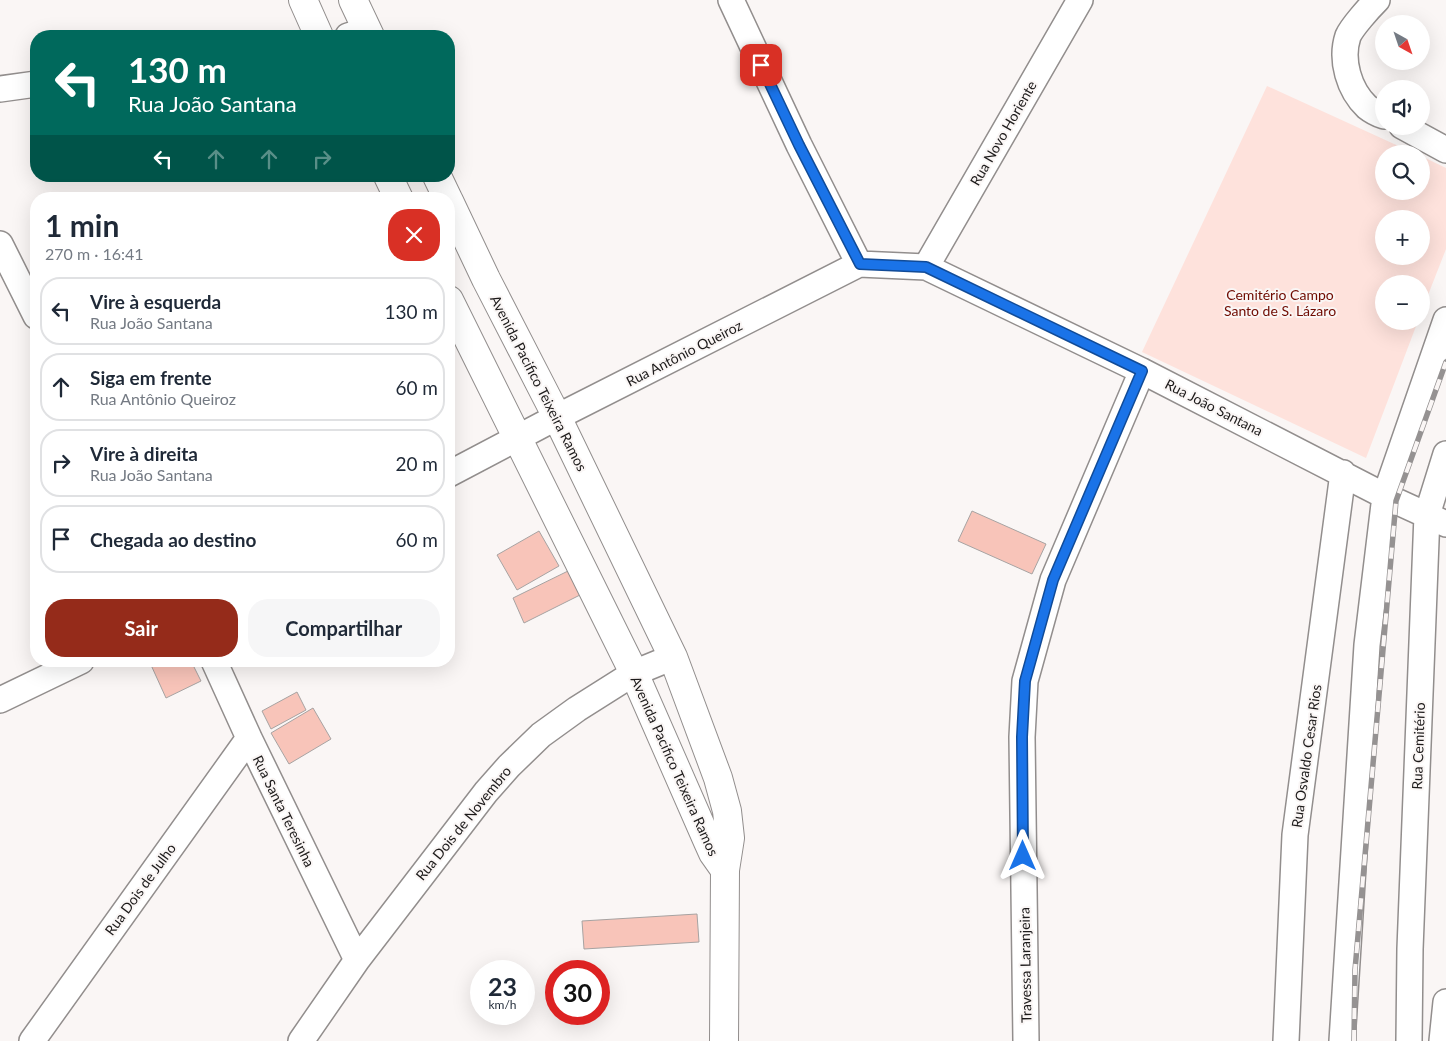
<!DOCTYPE html>
<html lang="pt">
<meta charset="utf-8">
<style>
body{margin:0;font-family:Lato,sans-serif;background:#f6f6f7;color:#1f2937;height:100vh;display:flex;flex-direction:column;font-size:19px;white-space:nowrap}
*{box-sizing:border-box;margin:0}
p{font-size:16px;color:#747a83}
.icon{flex:none;width:28px;height:28px;fill:none;stroke:currentColor;stroke-width:2;stroke-linecap:round;stroke-linejoin:round}
.map{position:relative;flex:1;overflow:hidden}
.drawer{position:absolute;left:30px;top:192px;width:425px;height:475px;display:flex;flex-direction:column;background:#fff;border-radius:20px;box-shadow:0 5px 20px #0002}
.drawer>*{flex:none}
.banner{position:absolute;left:30px;top:30px;width:425px;height:152px;border-radius:20px;box-shadow:0 5px 20px #0002;background:#00695c;color:#fff;overflow:hidden}
.needle{width:32px;rotate:140deg}
.buttons{position:absolute;left:1375px;top:15px;display:grid;gap:10px}
.buttons a{display:grid;place-items:center;width:55px;height:55px;border-radius:50%;background:#fff;box-shadow:0 5px 20px #0002;font-size:25px}
.speed{position:absolute;left:470px;top:960px;display:flex;gap:10px;font-size:25px;font-weight:700;text-align:center}
.speed>*{display:grid;place-content:center;width:65px;height:65px;border-radius:50%;background:#fff;box-shadow:0 5px 20px #0002;line-height:1}
.speed small{font-size:12px;font-weight:400}
.speed .limit{border:8px solid #d22;background:#fff;color:#111}
.pin{position:absolute;display:grid;place-items:center;width:42px;height:42px;color:#fff;margin:-21px;border-radius:10px;box-shadow:0 2px 8px #0006}
.me{position:absolute;width:55px;margin:-28px;rotate:0deg;stroke-linejoin:round;filter:drop-shadow(0 0 4px #0008)}
.turn{display:flex;align-items:center;gap:18px;height:105px;padding:0 15px;font-size:22px}
.turn .icon{width:65px;height:65px;stroke-width:2.5}
.turn b{display:block;font-size:35px;line-height:42px}
.lanes{display:flex;align-items:center;height:48px;padding:0 15px;background:#0003;justify-content:center;gap:25px;direction:ltr}
.lanes .off{opacity:.35}
.round{display:grid;place-items:center;flex:none;width:52px;height:52px;border-radius:20px;background:#f6f6f7}
.headline{display:flex;align-items:center;justify-content:space-between;height:85px;padding:0 15px}
h1{font-size:30px;font-weight:700;line-height:38px}
.button{display:flex;gap:10px;margin-top:auto;padding:10px 15px}
.button a{flex:1;height:58px;border-radius:20px;background:#952b1a;color:#fff;font-size:20px;font-weight:700;line-height:58px;text-align:center}
.button a+a{background:#f6f6f7;color:#1f2937}
ul{padding:0;list-style:none}
li{display:flex;align-items:center;gap:15px;height:68px;margin:0 10px 8px;padding:0 5px;border:2px solid #e0e1e3;border-radius:20px}
li div{flex:1}
li b{display:block;font-size:19px}
li em{font-style:normal}
.map>svg:first-child{display:block}
.green{fill:#fee2dc;fill-rule:evenodd}
.building{fill:#f8c4b9;stroke:#a7a3a2}
.lines{fill:none;stroke-linecap:round;stroke-linejoin:round}
.minor-casing{stroke:#928e8d;stroke-width:28}
.tertiary-casing{stroke:#928e8d;stroke-width:30}
.minor{stroke:#fff;stroke-width:25}
.tertiary{stroke:#fff;stroke-width:28}
.rail-casing{stroke:#959292;stroke-width:5.5}
.rail{stroke:#faf6f5;stroke-width:4;stroke-dasharray:11;stroke-linecap:butt}
.route-casing{stroke:#114b97;stroke-width:12}
.route{stroke:#1a73e8;stroke-width:9}
.labels{text-anchor:middle;dominant-baseline:central;stroke-width:4;stroke-linejoin:round;paint-order:stroke}
.street-label{font-size:14px;fill:#1c1a1a;stroke:#faf6f5}
.park-label{font-size:14px;fill:#6f0a00;stroke:#faf6f5}
</style>
<div class="map">
<svg width="1446" height="1041" viewBox="0 0 1446 1041">
<rect width="100%" height="100%" fill="#faf6f5"/>
<!-- green -->
<path class="green" d="M1267 86 1416 154H1384V191H1421V156L1446 168V249L1421 313V284H1384V321H1418L1366 458 1142 352ZM1384 219H1421V256H1384Z"/>
<!-- building -->
<path class="building" d="M972 511 1046 544 1032 574 958 541Z
M539 531 559 566 517 590 497 555Z
M568 571 580 595 524 623 513 598Z
M158 661H191L201 681 166 698 151 665Z
M297 692 306 710 271 729 262 711Z
M313 708 331 739 289 764 271 733Z
M697 914 699 942 584 949 582 921Z"/>
<g class="lines">
<defs>
<path id="minor" d="M731 0 799 145 859 264
M1377 0C1369 8 1352 27 1348 36 1340 60 1349 90 1367 107 1372 111 1378 114 1384 116
M348 36 367 30
M0 89 36 84
M1402 126 1446 150
M0 244 36 316
M926 267 1080 0
M449 474 557 417 859 264 926 267 1142 371 1385 496 1446 524
M214 661 249 738 357 960
M0 700 81 661
M32 1041 249 738
M301 1041 357 960 486 792 509 766 541 735 577 709 634 673 673 657
M1026 1041 1022 737 1025 681 1053 580 1142 371
M1286 1041 1295 835 1343 473
M1342 1041 1367 645 1385 496 1446 320
M1409 1041 1410 949 1427 515 1446 454
M1442 1041 1446 1002"/>
<path id="tertiary" d="M303 0 319 36
M353 0 370 36
M388 176 399 199
M437 176 448 199
M449 201 486 279 557 417 673 657 718 778 727 811 730 838 725 870 724 1041
M449 300 634 673 708 842 713 853 725 870"/>
</defs>
<!-- minor casing -->
<use href="#minor" class="minor-casing"/>
<!-- tertiary casing -->
<use href="#tertiary" class="tertiary-casing"/>
<!-- minor -->
<use href="#minor" class="minor"/>
<!-- tertiary -->
<use href="#tertiary" class="tertiary"/>
<defs>
<path id="rail" d="M1354 1041 1355 970 1396 501 1446 362"/>
</defs>
<!-- rail casing -->
<use href="#rail" class="rail-casing"/>
<!-- rail -->
<use href="#rail" class="rail"/>
</g>
<g class="lines">
<defs>
<path id="route" d="M761 65 799 145 860 264 926 267 1142 371 1053 580 1030 663 1025 681 1022 737 1023 856"/>
</defs>
<!-- route casing -->
<use href="#route" class="route-casing"/>
<!-- route -->
<use href="#route" class="route"/>
</g>
<g class="labels">
<!-- street labels -->
<g class="street-label">
<text transform="translate(1003 133) rotate(-60)">Rua Novo Horiente</text>
<text transform="translate(684 353) rotate(-27)">Rua Antônio Queiroz</text>
<text transform="translate(539 383) rotate(63)">Avenida Pacifico Teixeira Ramos</text>
<text transform="translate(1214 407) rotate(27)">Rua João Santana</text>
<text transform="translate(1418 746) rotate(-88)">Rua Cemitério</text>
<text transform="translate(1306 756) rotate(-82)">Rua Osvaldo Cesar Rios</text>
<text transform="translate(675 766) rotate(66)">Avenida Pacifico Teixeira Ramos</text>
<text transform="translate(284 811) rotate(64)">Rua Santa Teresinha</text>
<text transform="translate(463 823) rotate(-51)">Rua Dois de Novembro</text>
<text transform="translate(140 889) rotate(-54)">Rua Dois de Julho</text>
<text transform="translate(1025 965) rotate(-91)">Travessa Laranjeira</text>
</g>
<!-- park labels -->
<g class="park-label">
<text x="1280" y="294">Cemitério Campo<tspan x="1280" dy="16">Santo de S. Lázaro</tspan></text>
</g>
</g>
</svg>
<div class="buttons">
<a><svg class="needle" viewBox="-14 -14 28 28"><path d="M0-13l5 13h-10z" fill="#e53935"/><path d="M0 13l5-13h-10z" fill="#747a83"/></svg></a>
<a><svg class="icon" aria-label="sound" viewBox="0 0 24 24"><path d="M4 9h4l5-4v14l-5-4H4zM17 9q2 3 0 6"/></svg></a>
<a><svg class="icon" aria-label="search" viewBox="0 0 24 24"><circle cx="10" cy="10" r="6"/><path d="M15 15l6 6"/></svg></a>
<a>+</a>
<a>−</a>
</div>
<div class="speed"><div>23<small>km/h</small></div><div class="limit">30</div></div>
<div class="pin" style="left:761px;top:65px;background:#d93025"><svg class="icon" aria-label="arrive" viewBox="0 0 24 24"><path d="M6 21V4h12l-3 4 3 4H6"/></svg></div>
<svg class="me" style="left:1023px;top:856px" viewBox="-20 -20 40 40"><path d="M0-17L14 15 0 8-14 15z" fill="#1a73e8" stroke="#fff" stroke-width="4"/></svg>
<div class="banner">
<div class="turn"><svg class="icon" aria-label="left" viewBox="0 0 24 24"><path d="M17 20v-9H6M10 6l-5 5 5 5"/></svg><div><b>130 m</b>Rua João Santana</div></div>
<div class="lanes"><svg class="icon" aria-label="left" viewBox="0 0 24 24"><path d="M17 20v-9H6M10 6l-5 5 5 5"/></svg><svg class="icon off" aria-label="ahead" viewBox="0 0 24 24"><path d="M12 20V5M6 11l6-6 6 6"/></svg><svg class="icon off" aria-label="ahead" viewBox="0 0 24 24"><path d="M12 20V5M6 11l6-6 6 6"/></svg><svg class="icon off" aria-label="right" viewBox="0 0 24 24"><path d="M7 20v-9h11M14 6l5 5-5 5"/></svg></div>
</div>
<section class="drawer">
<div class="headline"><div><h1>1 min</h1><p>270 m · 16:41</p></div><a class="round" style="background:#d93025;color:#fff"><svg class="icon" aria-label="close" viewBox="0 0 24 24"><path d="M6 6l12 12M18 6L6 18"/></svg></a></div>
<ul>
<li><svg class="icon" aria-label="left" viewBox="0 0 24 24"><path d="M17 20v-9H6M10 6l-5 5 5 5"/></svg><div><b>Vire à esquerda</b><p>Rua João Santana</p></div><em>130 m</em></li>
<li><svg class="icon" aria-label="ahead" viewBox="0 0 24 24"><path d="M12 20V5M6 11l6-6 6 6"/></svg><div><b>Siga em frente</b><p>Rua Antônio Queiroz</p></div><em>60 m</em></li>
<li><svg class="icon" aria-label="right" viewBox="0 0 24 24"><path d="M7 20v-9h11M14 6l5 5-5 5"/></svg><div><b>Vire à direita</b><p>Rua João Santana</p></div><em>20 m</em></li>
<li><svg class="icon" aria-label="arrive" viewBox="0 0 24 24"><path d="M6 21V4h12l-3 4 3 4H6"/></svg><div><b>Chegada ao destino</b></div><em>60 m</em></li>
</ul>
<div class="button"><a>Sair</a><a>Compartilhar</a></div>
</section>
</div>
